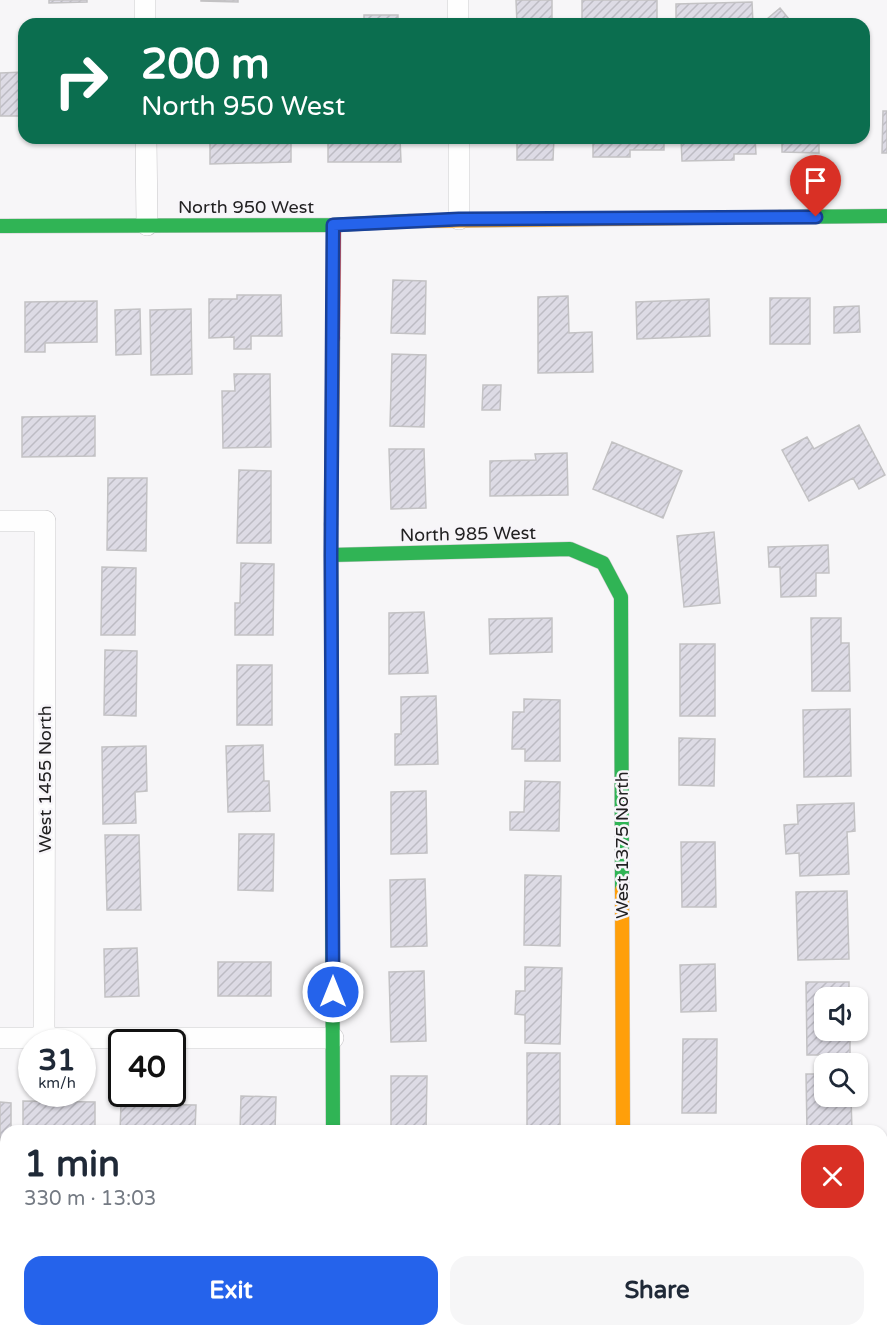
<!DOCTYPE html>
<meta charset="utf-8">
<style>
body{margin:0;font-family:"Varela Round",sans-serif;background:#f6f6f7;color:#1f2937;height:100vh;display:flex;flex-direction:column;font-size:22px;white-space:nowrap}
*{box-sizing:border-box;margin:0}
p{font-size:20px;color:#747a83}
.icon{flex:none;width:33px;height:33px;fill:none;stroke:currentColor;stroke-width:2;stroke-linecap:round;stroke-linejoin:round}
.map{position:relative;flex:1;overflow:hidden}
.drawer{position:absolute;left:0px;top:1125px;width:888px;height:212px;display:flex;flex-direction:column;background:#fff;border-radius:18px 18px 0 0;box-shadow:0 2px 4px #0004}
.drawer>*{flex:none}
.top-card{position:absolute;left:18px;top:18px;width:852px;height:126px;border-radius:18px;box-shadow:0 2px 4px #0004;background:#0b6e4f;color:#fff;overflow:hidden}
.fabs{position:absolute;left:814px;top:987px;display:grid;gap:12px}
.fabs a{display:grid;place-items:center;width:54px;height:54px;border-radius:12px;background:#fff;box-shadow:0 2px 4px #0004;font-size:30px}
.speed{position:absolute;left:18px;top:1029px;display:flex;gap:12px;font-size:30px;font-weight:700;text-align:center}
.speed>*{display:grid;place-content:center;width:78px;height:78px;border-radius:50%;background:#fff;box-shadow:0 2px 4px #0004;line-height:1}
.speed small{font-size:15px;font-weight:400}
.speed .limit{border:3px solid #111;border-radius:9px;background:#fff;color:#111}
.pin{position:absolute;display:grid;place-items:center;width:51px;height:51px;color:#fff;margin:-62px -26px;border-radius:50% 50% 50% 0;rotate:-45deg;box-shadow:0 0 6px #0007}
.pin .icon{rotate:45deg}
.me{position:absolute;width:66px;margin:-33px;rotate:0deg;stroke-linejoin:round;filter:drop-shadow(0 0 4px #0008)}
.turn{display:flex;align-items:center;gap:21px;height:126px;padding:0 24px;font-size:27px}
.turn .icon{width:78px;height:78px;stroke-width:2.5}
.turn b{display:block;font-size:42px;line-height:51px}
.round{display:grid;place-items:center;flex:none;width:63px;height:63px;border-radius:18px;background:#f6f6f7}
.headline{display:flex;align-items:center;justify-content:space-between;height:102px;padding:0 24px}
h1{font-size:36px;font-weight:700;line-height:45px}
.action{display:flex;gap:12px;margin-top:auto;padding:12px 24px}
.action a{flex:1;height:69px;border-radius:18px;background:#2563eb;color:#fff;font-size:24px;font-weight:700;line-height:69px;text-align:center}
.action a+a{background:#f6f6f7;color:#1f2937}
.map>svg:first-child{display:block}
.building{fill:url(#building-hatch);stroke:#c3c2c4;stroke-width:1.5}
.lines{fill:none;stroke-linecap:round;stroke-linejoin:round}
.street-casing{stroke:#c9c8ca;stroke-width:22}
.fast-casing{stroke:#c9c8ca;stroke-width:15}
.slow-casing{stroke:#c9c8ca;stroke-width:15}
.jam-casing{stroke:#c9c8ca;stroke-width:15}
.street{stroke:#fefefe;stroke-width:21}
.fast{stroke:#30b455;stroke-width:14}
.slow{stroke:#ff9f0a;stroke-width:14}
.jam{stroke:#e5322d;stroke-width:14}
.route-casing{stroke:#184099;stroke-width:15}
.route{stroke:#2563eb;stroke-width:10}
.labels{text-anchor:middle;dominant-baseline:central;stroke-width:5;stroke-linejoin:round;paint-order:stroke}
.street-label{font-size:18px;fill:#222122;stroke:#f7f5f9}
</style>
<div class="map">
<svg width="887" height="1336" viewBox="0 0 887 1336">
<defs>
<pattern id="building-hatch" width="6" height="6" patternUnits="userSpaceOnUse" patternTransform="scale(1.5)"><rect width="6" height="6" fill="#dddbe5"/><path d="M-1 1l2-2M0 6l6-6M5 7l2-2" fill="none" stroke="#bdbcc4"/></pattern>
</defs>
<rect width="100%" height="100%" fill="#f7f6f8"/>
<!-- building -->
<path class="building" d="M49 0H87V2L49 3Z
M201 0H238V2L201 1Z
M516 0H552V24H517Z
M582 0H657V24H582Z
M752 2 753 24H676V4Z
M780 8 793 24H761Z
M364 15H398V24H364Z
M24 72V116H0V73Z
M883 111H887V153H882Z
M210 138H291V162L210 164Z
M328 138H400L401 162H328Z
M517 138H554L553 160H517Z
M593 138H664V150H630V157H593Z
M681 138H755L756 154H734V160L682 161Z
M782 138H819V153L782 152Z
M393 280 426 281 425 334 391 333Z
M237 295H281L282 336H251V349H234V337L209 338V299H237Z
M568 296 569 333 592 332 593 372 538 373V297Z
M770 298H810V344H770Z
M709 299 710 336 637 339 636 302Z
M97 301V342L45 343V352H25V302Z
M859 306 860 332 834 333V307Z
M140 309 141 354 116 355 115 310Z
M191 309 192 374 151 375 150 310Z
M392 354 426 355 424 427 390 426Z
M234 374H270L271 447 223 448 222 391H235Z
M483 385H501L500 410H482Z
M95 416V456L22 457V417Z
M859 425 885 475 859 489 853 478 809 501 782 450 807 437 814 449Z
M612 442 682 471 663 518 593 489Z
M389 449H424L426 508 391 509Z
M567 453 568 495 490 496V461L536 460 535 454Z
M239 470 271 471V543H237Z
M108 478H147L146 551 107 550Z
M714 532 720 603 684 607 677 536Z
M828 545 829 573H816V596L781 597 780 567H769L768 547Z
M241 563 274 564 273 635H235V603H240Z
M102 567 136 568 135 635H101Z
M424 612 428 673 389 674V613Z
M552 618V652L490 654 489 619Z
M811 618H841V643H849L850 691H812Z
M680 644H715V716H680Z
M105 650 137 651 136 716 104 715Z
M237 665H272V725H237Z
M436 696 438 764 395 765V734H401V697Z
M524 699 560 700V761H525V749H512L513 712H524Z
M850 709 851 776 804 777 803 710Z
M679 738 715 739 714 786 679 785Z
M263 745 264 781H269L270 811 228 812 226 746Z
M146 746 147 791 135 792 136 823 103 824 102 747Z
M525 781 560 782 559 831 510 830V812H524Z
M426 791 427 853 391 854V792Z
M854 803 855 831 847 832 849 874 800 876 799 853 786 854 784 825 798 824 797 805Z
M239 834H274L273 891 238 890Z
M105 835H139L141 910H107Z
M681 842H715L716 907H682Z
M525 875 561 876 560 946 524 945Z
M425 879 427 946 391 947 390 880Z
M847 891 849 959 798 960 796 892Z
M137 948 139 996 105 997 104 949Z
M218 962H271V996H218Z
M715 964 716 1011 681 1012 680 965Z
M525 967 562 968 560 1044 525 1043V1015L515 1014 516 991H525Z
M424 971 426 1041 391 1042 389 972Z
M806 982H849V998H825V1030H850V1055H807Z
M683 1039H717L716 1113H682Z
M527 1053H560V1130H527Z
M806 1074H825V1096H851L852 1131H807Z
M391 1076H427L426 1131H391Z
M241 1096 276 1097 275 1131H240Z
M23 1101 95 1102V1131H23Z
M0 1102 11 1103V1131H6V1140H0Z
M121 1104 196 1105 195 1131H120Z
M718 1333V1336H682V1334Z
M560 1334V1336H516V1335Z"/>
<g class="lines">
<defs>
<path id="street" d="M145 0V24
M458 0V24
M146 138 147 225
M459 138V219
M0 521H45L44 1038
M0 1038H333
M624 1330V1336
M190 1334 335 1332"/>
<path id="fast" d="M780 217 887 216
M0 226 334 225 409 221
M331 524 333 1131
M331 555 570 549 603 563 621 597 622 890"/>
<path id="slow" d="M409 221 780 217
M331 524 333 338
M622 890 623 1131"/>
<path id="jam" d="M333 338 334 225"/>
</defs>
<!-- street casing -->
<use href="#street" class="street-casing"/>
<!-- fast casing -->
<use href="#fast" class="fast-casing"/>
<!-- slow casing -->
<use href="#slow" class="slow-casing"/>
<!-- jam casing -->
<use href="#jam" class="jam-casing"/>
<!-- street -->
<use href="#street" class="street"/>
<!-- fast -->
<use href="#fast" class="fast"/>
<!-- slow -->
<use href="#slow" class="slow"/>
<!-- jam -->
<use href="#jam" class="jam"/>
</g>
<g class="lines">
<defs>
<path id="route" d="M333 992 331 555 333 225 459 219 816 217"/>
</defs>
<!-- route casing -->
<use href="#route" class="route-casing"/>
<!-- route -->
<use href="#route" class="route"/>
</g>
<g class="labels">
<!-- street labels -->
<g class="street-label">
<text x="246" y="207">North 950 West</text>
<text transform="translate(468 534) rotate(-1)">North 985 West</text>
<text transform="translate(45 779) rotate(-90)">West 1455 North</text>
<text transform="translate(622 845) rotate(-90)">West 1375 North</text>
</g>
</g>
</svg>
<div class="fabs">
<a><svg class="icon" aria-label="sound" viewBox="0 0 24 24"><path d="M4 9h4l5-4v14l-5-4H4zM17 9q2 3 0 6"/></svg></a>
<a><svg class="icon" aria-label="search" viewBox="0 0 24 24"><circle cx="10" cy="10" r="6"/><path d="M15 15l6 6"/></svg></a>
</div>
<div class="speed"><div>31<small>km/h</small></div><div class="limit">40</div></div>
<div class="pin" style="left:816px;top:217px;background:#d93025"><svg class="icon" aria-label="arrive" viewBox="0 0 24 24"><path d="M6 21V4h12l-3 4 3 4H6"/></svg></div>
<svg class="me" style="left:333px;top:992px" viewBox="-20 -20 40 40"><circle r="17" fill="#2563eb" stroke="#fff" stroke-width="3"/><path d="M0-11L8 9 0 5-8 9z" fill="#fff"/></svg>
<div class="top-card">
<div class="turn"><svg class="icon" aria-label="right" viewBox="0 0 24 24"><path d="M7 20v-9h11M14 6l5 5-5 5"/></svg><div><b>200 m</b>North 950 West</div></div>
</div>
<section class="drawer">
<div class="headline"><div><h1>1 min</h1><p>330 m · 13:03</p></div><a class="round" style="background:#d93025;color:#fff"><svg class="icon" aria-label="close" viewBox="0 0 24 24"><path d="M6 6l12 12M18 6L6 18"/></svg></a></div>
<div class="action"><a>Exit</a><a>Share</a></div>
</section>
</div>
